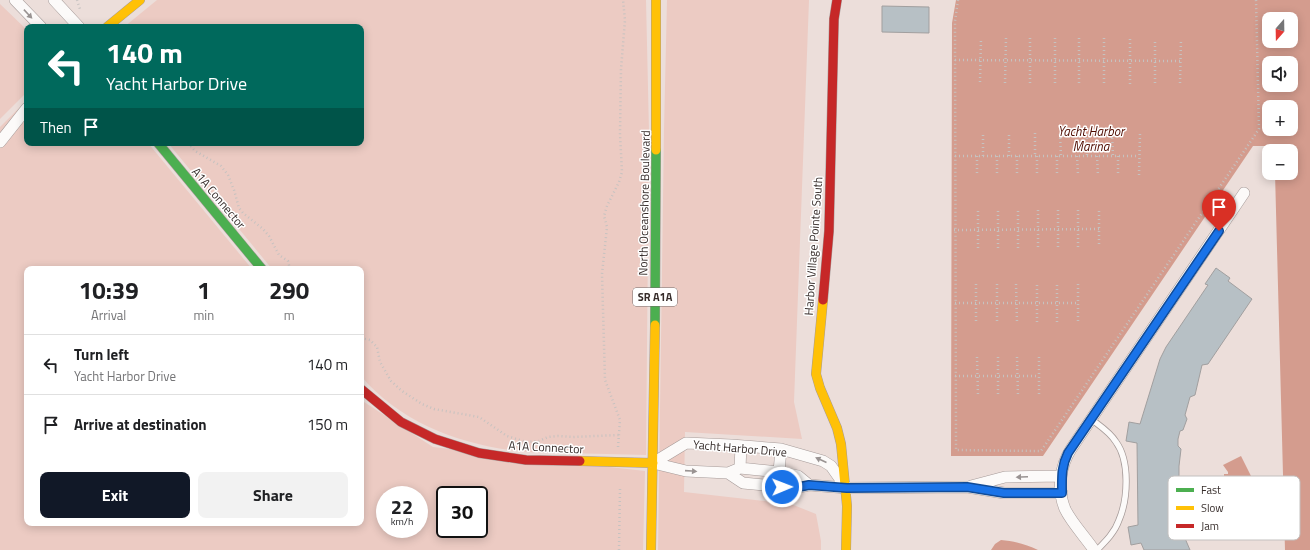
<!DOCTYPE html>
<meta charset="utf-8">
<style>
body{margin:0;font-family:"Titillium Web",sans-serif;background:#f2f2f2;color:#202124;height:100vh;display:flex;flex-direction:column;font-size:15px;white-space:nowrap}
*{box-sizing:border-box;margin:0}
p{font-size:13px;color:#757577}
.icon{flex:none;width:22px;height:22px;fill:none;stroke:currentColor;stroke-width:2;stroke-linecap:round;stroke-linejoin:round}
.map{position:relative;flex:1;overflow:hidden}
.sheet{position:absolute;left:24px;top:266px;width:340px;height:260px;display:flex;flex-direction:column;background:#fff;border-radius:8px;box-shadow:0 2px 10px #0003}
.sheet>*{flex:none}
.top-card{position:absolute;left:24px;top:24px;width:340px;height:122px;border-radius:8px;box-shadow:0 2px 10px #0003;background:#00695c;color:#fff;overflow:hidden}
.needle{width:26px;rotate:200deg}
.fabs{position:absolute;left:1262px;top:12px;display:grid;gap:8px}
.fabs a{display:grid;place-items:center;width:36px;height:36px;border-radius:8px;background:#fff;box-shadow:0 2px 10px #0003;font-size:20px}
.speed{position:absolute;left:376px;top:486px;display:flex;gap:8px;font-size:20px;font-weight:700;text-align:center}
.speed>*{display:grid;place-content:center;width:52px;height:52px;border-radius:50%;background:#fff;box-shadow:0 2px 10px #0003;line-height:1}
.speed small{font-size:10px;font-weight:400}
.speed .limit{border:2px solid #111;border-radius:6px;background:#fff;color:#111}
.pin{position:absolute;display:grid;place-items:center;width:34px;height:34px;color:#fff;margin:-41px -17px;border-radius:50% 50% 50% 0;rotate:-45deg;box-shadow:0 0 4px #0007}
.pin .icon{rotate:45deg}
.me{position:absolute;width:44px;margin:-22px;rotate:89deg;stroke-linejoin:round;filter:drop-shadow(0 0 3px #0008)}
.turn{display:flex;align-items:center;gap:14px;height:84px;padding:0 16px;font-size:18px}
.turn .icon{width:52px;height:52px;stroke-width:2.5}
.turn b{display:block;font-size:28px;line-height:34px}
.then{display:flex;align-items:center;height:38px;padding:0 16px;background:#0003;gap:8px;font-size:15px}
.eta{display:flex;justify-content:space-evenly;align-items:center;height:68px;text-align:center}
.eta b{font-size:24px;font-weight:700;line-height:28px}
.primary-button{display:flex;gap:8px;margin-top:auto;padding:8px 16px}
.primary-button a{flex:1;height:46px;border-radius:8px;background:#111827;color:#fff;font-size:16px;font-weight:700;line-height:46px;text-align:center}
.primary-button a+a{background:#f2f2f2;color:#202124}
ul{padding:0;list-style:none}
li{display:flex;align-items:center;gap:12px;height:60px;padding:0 16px;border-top:1px solid #e0e0e0}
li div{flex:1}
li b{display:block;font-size:15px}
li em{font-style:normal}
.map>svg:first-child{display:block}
.green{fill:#eccbc3;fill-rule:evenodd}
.water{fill:#d49c8e;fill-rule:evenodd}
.building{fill:#b7c0c5;stroke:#a19f9f}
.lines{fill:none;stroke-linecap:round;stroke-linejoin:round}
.lane-casing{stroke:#a69b99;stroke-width:7}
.street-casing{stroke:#a69b99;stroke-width:12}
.fast-casing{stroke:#a69b99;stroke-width:10}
.slow-casing{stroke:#a69b99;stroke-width:10}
.jam-casing{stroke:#a69b99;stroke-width:10}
.path{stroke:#c6c2c0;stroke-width:2.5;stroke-dasharray:1 3;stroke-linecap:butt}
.lane{stroke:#fcfaf9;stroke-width:5.5}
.street{stroke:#fcfaf9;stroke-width:11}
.fast{stroke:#4caf50;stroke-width:9}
.slow{stroke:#ffc107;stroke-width:9}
.jam{stroke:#c62828;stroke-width:9}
.oneway{fill:#999392}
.route-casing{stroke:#114b97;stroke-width:10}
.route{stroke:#1a73e8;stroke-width:7}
.labels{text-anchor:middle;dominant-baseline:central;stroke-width:3;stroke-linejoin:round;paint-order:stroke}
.shield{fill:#fff;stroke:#726b6a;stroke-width:1}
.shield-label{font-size:11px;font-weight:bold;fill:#362c2a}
.street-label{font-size:12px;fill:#362c2a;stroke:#fff}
.water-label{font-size:13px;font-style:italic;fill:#500c01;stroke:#fff}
.key{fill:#fff;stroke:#c3c0bf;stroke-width:1}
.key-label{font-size:11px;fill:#362c2a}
</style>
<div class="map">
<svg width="1310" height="550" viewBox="0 0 1310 550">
<rect width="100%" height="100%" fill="#ecdeda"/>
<!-- green -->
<path class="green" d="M157 0H646L649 132 646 455C620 454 593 454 567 453 554 453 541 453 528 452 466 447 401 424 361 376V269H272L168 143H361V27H124Z
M667 0H809L794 402 802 439 685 432 684 492 791 504 816 514 821 541V550H658L664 130Z
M0 4 27 30V92L0 119Z
M27 100V143H148L252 269H27V523H361V400L433 447 645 471 643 550H0V127ZM385 495H419V529H385ZM445 495H479V529H445Z"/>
<!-- water -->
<path class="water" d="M956 0H1310V550H1285L1275 173H1291V151H1269V156H1265V146H1253L1043 456H951L952 23ZM1269 19H1291V41H1269ZM1269 63H1291V85H1269ZM1269 107H1291V129H1269Z
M1241 456 1251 476 1246 477 1243 479V485L1246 487H1251C1251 495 1244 500 1242 507L1224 499V474H1228V472L1223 465Z
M1001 540C1014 541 1026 544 1038 550H991L995 544Z"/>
<!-- building -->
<path class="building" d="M882 6 929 7V33L882 32Z
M1216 268 1230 278 1228 281 1252 299 1208 364 1202 365 1195 395 1190 397 1185 415 1187 419 1183 430 1180 431 1178 439V446L1181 449 1179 466V500L1182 503 1181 515 1179 519 1182 534 1184 536 1190 550H1144L1141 543 1131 545 1128 527 1138 525 1137 443 1126 441 1129 422 1140 424 1160 359 1166 347 1208 285 1205 284Z"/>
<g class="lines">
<defs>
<path id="lane" d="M1091 419C1100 426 1110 432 1116 442 1130 461 1128 499 1119 520 1115 532 1106 541 1097 550"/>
<path id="street" d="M15 0 41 27
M54 0 79 27
M0 142 27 108
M653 463 686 471 728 473 743 483 794 488 809 485 847 488 967 487 1004 493H1062
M653 463 686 443 731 445 781 449 823 461 831 466 845 486
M740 468 741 446
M779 472 781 449
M728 473 740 468 779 472 798 476 809 485
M971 486 1005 477 1061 476
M1094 550C1086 538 1071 522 1065 509 1057 490 1060 466 1071 449L1244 193"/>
<path id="fast" d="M158 143 262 269
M655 325 656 150"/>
<path id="slow" d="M656 0V150
M107 27 140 0
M823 300 816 374 820 388 837 428 841 444 847 506 846 550
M580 461 653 463
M651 550 655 325"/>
<path id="jam" d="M823 300 829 231 834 19 837 0
M361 389 401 422 435 439 479 453 526 460 580 461"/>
</defs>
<!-- lane casing -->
<use href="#lane" class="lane-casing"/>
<!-- street casing -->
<use href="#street" class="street-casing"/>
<!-- fast casing -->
<use href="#fast" class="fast-casing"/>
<!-- slow casing -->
<use href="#slow" class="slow-casing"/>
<!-- jam casing -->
<use href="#jam" class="jam-casing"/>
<!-- path -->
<path class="path" d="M77 0 80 9
M958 0 955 21 956 450 1041 451 1259 129 1256 0
M955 60 1180 61
M980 82 981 38
M1005 83 1006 38
M1030 83V38
M1055 83V38
M1079 83V38
M1104 83V38
M1155 83V39
M1180 83 1181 39
M1130 84V38
M1035 133V156
M1060 134 1061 156
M1087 134V156
M1112 134 1113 156
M188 143 195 151 221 166 228 175 234 190 239 208 243 213 263 229 269 236 279 255 288 261 290 269
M955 156H1139
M977 156V175
M983 156V133
M997 156V175
M1009 156V133
M1017 156V175
M1037 156V175
M1057 156V175
M1077 156 1078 175
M1097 156 1098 176
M1118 156V175
M1139 175 1140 134
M1038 210V248
M1058 210V247
M1078 210V248
M1018 211V248
M1099 211V247
M954 230 1099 229
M978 248V210
M998 248V210
M997 284V321
M1016 284 1017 322
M1078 284V322
M1037 285V322
M955 303H1078
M976 321V284
M1057 322V284
M361 338 370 340 377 347 380 362 391 381 402 391 422 404 434 409 479 417 507 436 526 442 539 441 548 437 558 436 573 437 619 435
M977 357 978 395
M998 357V394
M1017 357 1018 395
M1039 357V395
M955 376H1039
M618 447 620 420 605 380 602 274 607 227 604 216 607 206 619 182 622 172 620 134 621 69 625 20 623 0
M619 550 620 489"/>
<!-- lane -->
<use href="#lane" class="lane"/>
<!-- street -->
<use href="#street" class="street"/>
<!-- fast -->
<use href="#fast" class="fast"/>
<!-- slow -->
<use href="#slow" class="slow"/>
<!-- jam -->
<use href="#jam" class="jam"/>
</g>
<!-- one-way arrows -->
<defs><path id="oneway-solid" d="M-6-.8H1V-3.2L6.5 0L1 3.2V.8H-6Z"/></defs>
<g class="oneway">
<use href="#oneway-solid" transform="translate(28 14) rotate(47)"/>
<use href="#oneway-solid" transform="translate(821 460) rotate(-156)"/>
<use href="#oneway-solid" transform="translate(691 471) rotate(4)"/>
<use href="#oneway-solid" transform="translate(1022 477) rotate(178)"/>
</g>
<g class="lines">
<defs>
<path id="route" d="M782 487 794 488 809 485 847 488 967 487 1004 493H1062C1062 478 1061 467 1068 453L1219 231"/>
</defs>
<!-- route casing -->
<use href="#route" class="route-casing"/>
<!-- route -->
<use href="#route" class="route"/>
</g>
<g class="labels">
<!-- shield labels -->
<rect class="shield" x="633" y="288" width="44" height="18" rx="3"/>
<g class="shield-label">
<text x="655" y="297">SR A1A</text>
</g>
<!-- street labels -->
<g class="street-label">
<text transform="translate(219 198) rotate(50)">A1A Connector</text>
<text transform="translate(644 203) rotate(-89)">North Oceanshore Boulevard</text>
<text transform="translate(813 246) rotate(-86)">Harbor Village Pointe South</text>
<text transform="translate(546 447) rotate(3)">A1A Connector</text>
<text transform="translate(740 448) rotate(5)">Yacht Harbor Drive</text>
</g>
<!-- water labels -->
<g class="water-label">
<text x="1091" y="131">Yacht Harbor<tspan x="1091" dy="15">Marina</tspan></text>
</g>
</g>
<!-- legend -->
<rect x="1168" y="476" width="132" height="64" rx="6" class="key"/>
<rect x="1176" y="488" width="18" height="4" fill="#4caf50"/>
<rect x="1176" y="506" width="18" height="4" fill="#ffc107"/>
<rect x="1176" y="524" width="18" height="4" fill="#c62828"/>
<g class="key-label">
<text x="1201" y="494">Fast</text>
<text x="1201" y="512">Slow</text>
<text x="1201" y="530">Jam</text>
</g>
</svg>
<div class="fabs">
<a><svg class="needle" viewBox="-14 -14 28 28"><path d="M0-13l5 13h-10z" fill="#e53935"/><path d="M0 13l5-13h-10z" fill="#757577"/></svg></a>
<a><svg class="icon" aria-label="sound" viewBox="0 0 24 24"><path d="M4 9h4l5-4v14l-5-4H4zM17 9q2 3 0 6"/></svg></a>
<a>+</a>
<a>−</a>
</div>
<div class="speed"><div>22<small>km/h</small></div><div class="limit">30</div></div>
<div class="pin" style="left:1219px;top:231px;background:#d93025"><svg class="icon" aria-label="arrive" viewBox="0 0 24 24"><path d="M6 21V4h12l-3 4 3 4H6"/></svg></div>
<svg class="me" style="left:782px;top:487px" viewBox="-20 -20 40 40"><circle r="17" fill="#1a73e8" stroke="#fff" stroke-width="3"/><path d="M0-11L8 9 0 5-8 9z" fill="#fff"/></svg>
<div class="top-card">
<div class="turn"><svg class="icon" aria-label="left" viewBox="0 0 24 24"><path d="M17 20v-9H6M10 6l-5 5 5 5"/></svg><div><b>140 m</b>Yacht Harbor Drive</div></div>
<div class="then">Then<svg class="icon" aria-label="arrive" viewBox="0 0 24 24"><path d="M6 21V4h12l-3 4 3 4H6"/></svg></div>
</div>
<section class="sheet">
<div class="eta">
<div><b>10:39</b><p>Arrival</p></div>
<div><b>1</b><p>min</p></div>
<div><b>290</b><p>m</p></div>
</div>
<ul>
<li><svg class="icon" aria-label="left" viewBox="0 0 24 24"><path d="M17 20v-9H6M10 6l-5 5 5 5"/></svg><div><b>Turn left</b><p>Yacht Harbor Drive</p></div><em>140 m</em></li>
<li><svg class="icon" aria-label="arrive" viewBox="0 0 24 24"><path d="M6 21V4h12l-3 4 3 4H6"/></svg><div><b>Arrive at destination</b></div><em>150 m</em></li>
</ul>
<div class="primary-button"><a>Exit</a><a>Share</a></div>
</section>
</div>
